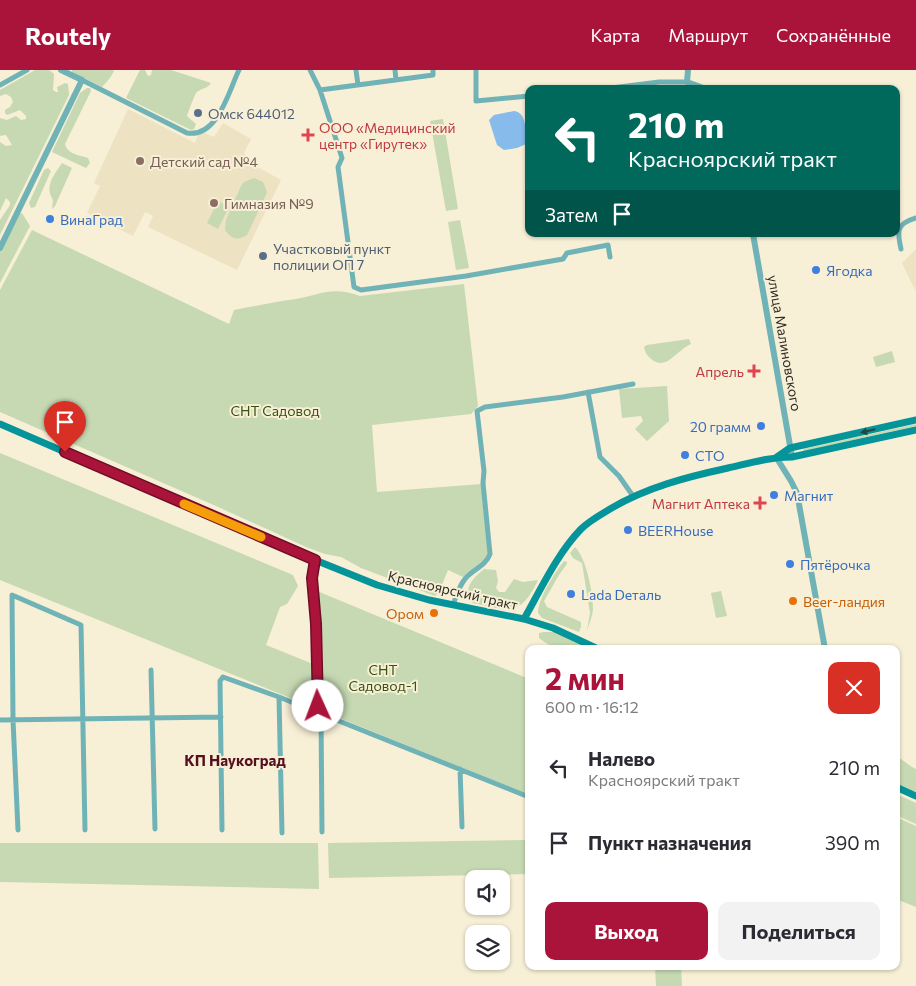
<!DOCTYPE html>
<html lang="ru">
<meta charset="utf-8">
<style>
body{margin:0;font-family:Commissioner,sans-serif;background:#f2f2f3;color:#2b2b33;height:100vh;display:flex;flex-direction:column;font-size:19px;white-space:nowrap}
*{box-sizing:border-box;margin:0}
p{font-size:16px;color:#7c7c81}
.icon{flex:none;width:28px;height:28px;fill:none;stroke:currentColor;stroke-width:2;stroke-linecap:round;stroke-linejoin:round}
.map{position:relative;flex:1;overflow:hidden}
.drawer{position:absolute;left:525px;top:575px;width:375px;height:325px;display:flex;flex-direction:column;background:#fff;border-radius:10px;box-shadow:0 1px 4px #0004}
.drawer>*{flex:none}
.top-card{position:absolute;left:525px;top:15px;width:375px;height:152px;border-radius:10px;box-shadow:0 1px 4px #0004;background:#00695c;color:#fff;overflow:hidden}
.fabs{position:absolute;left:465px;top:800px;display:grid;gap:10px}
.fabs a{display:grid;place-items:center;width:45px;height:45px;border-radius:10px;background:#fff;box-shadow:0 1px 4px #0004;font-size:25px}
.pin{position:absolute;display:grid;place-items:center;width:42px;height:42px;color:#fff;margin:-51px -21px;border-radius:50% 50% 50% 0;rotate:-45deg;box-shadow:0 0 5px #0007}
.pin .icon{rotate:45deg}
.me{position:absolute;width:55px;margin:-28px;rotate:358deg;stroke-linejoin:round;filter:drop-shadow(0 0 4px #0008)}
.turn{display:flex;align-items:center;gap:18px;height:105px;padding:0 20px;font-size:22px}
.turn .icon{width:65px;height:65px;stroke-width:2.5}
.turn b{display:block;font-size:35px;line-height:42px}
.then{display:flex;align-items:center;height:48px;padding:0 20px;background:#0003;gap:10px;font-size:19px}
.round{display:grid;place-items:center;flex:none;width:52px;height:52px;border-radius:10px;background:#f2f2f3}
.summary{display:flex;align-items:center;justify-content:space-between;height:85px;padding:0 20px}
h1{font-size:30px;font-weight:700;line-height:38px;color:#aa143b}
.primary-button{display:flex;gap:10px;margin-top:auto;padding:10px 20px}
.primary-button a{flex:1;height:58px;border-radius:10px;background:#aa143b;color:#fff;font-size:20px;font-weight:700;line-height:58px;text-align:center}
.primary-button a+a{background:#f2f2f3;color:#2b2b33}
ul{padding:0;list-style:none}
li{display:flex;align-items:center;gap:15px;height:75px;padding:0 20px}
li div{flex:1}
li b{display:block;font-size:19px}
li em{font-style:normal}
header{display:flex;align-items:center;gap:30px;box-sizing:border-box;height:70px;padding:0 25px;background:#aa143b;color:#fff}
header strong{font-size:24px}
nav{display:flex;gap:28px;margin-inline-start:auto;font-size:18px}
.map>svg:first-child{display:block}
.built{fill:#ede2c2}
.green{fill:#c6d9b3}
.water{fill:#86bbec}
.lines{fill:none;stroke-linecap:round;stroke-linejoin:round}
.minor{stroke:#70b3b6;stroke-width:5}
.tertiary{stroke:#70b3b6;stroke-width:6}
.secondary{stroke:#05949a;stroke-width:7}
.oneway{fill:#254742}
.route-casing{stroke:#6e0d26;stroke-width:12}
.route{stroke:#aa143b;stroke-width:9}
.slow{stroke:#f59e0b;stroke-width:9}
.service-dot{fill:#5c6f8a;stroke:#f7efd6;stroke-width:2}
.health-dot{fill:#e0444e;stroke:#f7efd6;stroke-width:2}
.education-dot{fill:#8d6e63;stroke:#f7efd6;stroke-width:2}
.shop-dot{fill:#3f7fe0;stroke:#f7efd6;stroke-width:2}
.food-dot{fill:#e8710a;stroke:#f7efd6;stroke-width:2}
.labels{text-anchor:middle;dominant-baseline:central;stroke-width:4;stroke-linejoin:round;paint-order:stroke}
.service-label{font-size:14px;fill:#4e5e75;stroke:#f7efd6;text-anchor:start}
.health-label{font-size:14px;fill:#be3a42;stroke:#f7efd6;text-anchor:end}
.education-label{font-size:14px;fill:#785e54;stroke:#f7efd6;text-anchor:start}
.shop-label{font-size:14px;fill:#366cbe;stroke:#f7efd6;text-anchor:start}
.street-label{font-size:14px;fill:#302d24;stroke:#f7efd6}
.park-label{font-size:14px;fill:#385310;stroke:#f7efd6}
.food-label{font-size:14px;fill:#c56008;stroke:#f7efd6;text-anchor:start}
.neighbourhood-label{font-size:15px;font-weight:bold;fill:#55101e;stroke:#f7efd6}
</style>
<header>
<strong>Routely</strong>
<nav><a>Карта</a><a>Маршрут</a><a>Сохранённые</a></nav>
</header>
<div class="map">
<svg width="916" height="916" viewBox="0 0 916 916">
<rect width="100%" height="100%" fill="#f7efd6"/>
<!-- built -->
<path class="built" d="M128 39 195 73 198 65 204 63 214 67 223 53 251 69 244 83 252 94 281 110 237 200 148 157 153 146 145 142 133 166 87 143 100 116 94 113Z
M916 179V222L902 193Z"/>
<!-- green -->
<path class="green" d="M35 0H49L54 4 53 20 56 22H58L57 17 65 13 68 14 69 25 0 165V150L10 135V132L6 128 0 141V72L6 76 12 75 6 65 0 66V48L7 50 16 46 21 50 26 49V46L20 40 7 45 5 43V40L10 37 13 32 11 27 6 24 0 26V20Z
M72 0H113L114 1 110 8 102 17 72 2Z
M140 0H145L148 6 151 5 152 0H171L211 13C207 19 202 18 197 22 195 23 188 43 187 46L196 54 194 59 191 60 126 28Z
M87 18H90L91 21 65 74C68 85 80 85 88 88L90 93 86 98 52 82 80 23Z
M443 49 458 139 446 141 430 51Z
M62 93 72 98 55 136 52 139 53 130C44 116 54 105 62 93Z
M48 98 51 101 35 137 31 138 29 133 44 100Z
M254 108 263 112 267 122 265 127 247 165C238 171 231 169 225 160L226 150 241 116 244 112Z
M218 131 229 137 218 159 207 153Z
M22 143 30 156 0 213V182L18 144Z
M460 150 469 198 456 200 448 152Z
M32 160 229 254 234 240C255 236 275 232 296 229 322 224 332 216 360 226L464 214 478 336 471 344 372 355 377 422 481 414 488 485C481 494 473 503 463 507L448 500 439 522 435 526 361 498 341 487 325 484 306 477 216 436 0 342V220Z
M689 269 691 274C676 280 666 303 650 288 646 284 645 282 644 277L647 275Z
M892 281 895 292 876 297 873 287Z
M667 316 669 351 647 371 635 359 643 351 641 346 622 348 619 319Z
M916 354V356L804 381 803 379Z
M0 383 293 505 298 516 287 534 280 537 266 575 318 596 317 521 529 609V725L0 510Z
M575 477C586 487 593 523 593 538 593 545 589 554 587 561L590 543 582 493 573 488 570 483Z
M564 491 567 492V494L559 505 544 531 547 537 581 552V557L579 562 542 548 538 543C538 529 555 502 564 491Z
M484 499 496 500 498 511 496 518 499 522H505L514 509 523 512 538 510C520 548 509 540 472 533 463 518 472 509 484 499Z
M721 521 727 546 716 548 711 523Z
M544 562H554L590 579C571 579 554 581 539 568V563Z
M896 687C904 689 908 696 916 699V722L896 713Z
M896 724 916 733V754L896 745Z
M896 747 916 756V837L896 829Z
M529 770V804L329 808 328 773Z
M0 773H318L319 819 0 812Z
M655 896H681L682 916H656Z"/>
<!-- water -->
<path class="water" d="M514 41C527 43 525 59 527 71L526 74 517 78 504 80 497 75 489 50 494 45Z"/>
<g class="lines">
<!-- minor -->
<path class="minor" d="M310 0 320 20 342 88 338 97 354 217 361 220 466 206 563 189 567 183 608 175 610 187
M356 0 358 15
M395 0 396 10
M476 0V31L529 26
M82 10 187 63C218 68 229 20 239 0
M0 15 27 0
M604 19 659 12H687
M320 20 433 5V0
M901 179C897 161 896 154 916 148
M588 322 600 387 619 406 633 426
M315 490 313 508 317 554 319 636
M453 535C456 527 459 516 465 509 472 500 486 496 490 484L483 413 484 401 477 341 485 337 563 327 633 314
M151 600 155 759
M279 627 282 763
M321 644 322 762
M0 650 221 647
M460 699 462 757
M18 760 13 650 12 525 81 555 85 760
M222 760 220 611 223 607 279 627 529 727"/>
<!-- tertiary -->
<path class="tertiary" d="M688 0 687 12 706 19
M753 164 792 387
M0 178 82 10 61 0
M776 387 791 411 797 423 825 579"/>
<!-- secondary -->
<path class="secondary" d="M0 354 315 490 377 515 429 530 524 549 553 558 598 579
M777 387 790 378 916 350
M524 549C541 519 557 484 581 459 589 451 600 445 610 439 647 417 687 407 728 398 750 393 770 387 792 387L916 360
M896 717 916 726"/>
</g>
<!-- one-way arrows -->
<defs><path id="oneway-solid" d="M-6-.8H1V-3.2L6.5 0L1 3.2V.8H-6Z" transform="scale(1.25)"/></defs>
<use class="oneway" href="#oneway-solid" transform="translate(868 361) rotate(167)"/>
<g class="lines">
<defs>
<path id="route" d="M65 382 315 490 312 508 316 554 318 636"/>
</defs>
<!-- route casing -->
<use href="#route" class="route-casing"/>
<!-- route -->
<use href="#route" class="route"/>
<!-- slow -->
<path class="slow" d="M184 434 261 467"/>
</g>
<!-- markers -->
<g class="service-dot">
<circle cx="198" cy="43" r="5"/>
<circle cx="263" cy="186" r="5"/>
</g>
<g class="health-dot">
<path d="M305.5 57.5h5v5h5v5h-5v5h-5v-5h-5v-5h5z"/>
<path d="M751.5 293.5h5v5h5v5h-5v5h-5v-5h-5v-5h5z"/>
<path d="M757.5 425.5h5v5h5v5h-5v5h-5v-5h-5v-5h5z"/>
</g>
<g class="education-dot">
<circle cx="140" cy="91" r="5"/>
<circle cx="214" cy="133" r="5"/>
</g>
<g class="shop-dot">
<circle cx="50" cy="149" r="5"/>
<circle cx="816" cy="200" r="5"/>
<circle cx="761" cy="356" r="5"/>
<circle cx="685" cy="385" r="5"/>
<circle cx="774" cy="425" r="5"/>
<circle cx="628" cy="460" r="5"/>
<circle cx="790" cy="494" r="5"/>
<circle cx="571" cy="524" r="5"/>
</g>
<g class="food-dot">
<circle cx="793" cy="531" r="5"/>
<circle cx="434" cy="543" r="5"/>
</g>
<g class="labels">
<!-- service labels -->
<g class="service-label">
<text x="208" y="43">Омск 644012</text>
<text x="273" y="178">Участковый пункт<tspan x="273" dy="16">полиции ОП 7</tspan></text>
</g>
<!-- health labels -->
<g class="health-label">
<text x="319" y="57" text-anchor="start">ООО «Медицинский<tspan x="319" dy="16">центр «Гирутек»</tspan></text>
<text x="744" y="301">Апрель</text>
<text x="750" y="433">Магнит Аптека</text>
</g>
<!-- education labels -->
<g class="education-label">
<text x="150" y="91">Детский сад №4</text>
<text x="224" y="133">Гимназия №9</text>
</g>
<!-- shop labels -->
<g class="shop-label">
<text x="60" y="149">ВинаГрад</text>
<text x="826" y="200">Ягодка</text>
<text x="751" y="356" text-anchor="end">20 грамм</text>
<text x="695" y="385">СТО</text>
<text x="784" y="425">Магнит</text>
<text x="638" y="460">BEERHouse</text>
<text x="800" y="494">Пятёрочка</text>
<text x="581" y="524">Lada Dеталь</text>
</g>
<!-- street labels -->
<g class="street-label">
<text transform="translate(785 273) rotate(80)">улица Малиновского</text>
<text transform="translate(453 520) rotate(13)">Красноярский тракт</text>
</g>
<!-- park labels -->
<g class="park-label">
<text x="275" y="340">СНТ Садовод</text>
<text x="383" y="599">СНТ<tspan x="383" dy="16">Садовод-1</tspan></text>
</g>
<!-- food labels -->
<g class="food-label">
<text x="803" y="531">Beer-ландия</text>
<text x="424" y="543" text-anchor="end">Ором</text>
</g>
<!-- neighbourhood labels -->
<g class="neighbourhood-label">
<text x="235" y="690">КП Наукоград</text>
</g>
</g>
</svg>
<div class="fabs">
<a><svg class="icon" aria-label="sound" viewBox="0 0 24 24"><path d="M4 9h4l5-4v14l-5-4H4zM17 9q2 3 0 6"/></svg></a>
<a><svg class="icon" aria-label="layers" viewBox="0 0 24 24"><path d="M12 4l9 5-9 5-9-5zM3 14l9 5 9-5"/></svg></a>
</div>
<div class="pin" style="left:65px;top:382px;background:#d93025"><svg class="icon" aria-label="arrive" viewBox="0 0 24 24"><path d="M6 21V4h12l-3 4 3 4H6"/></svg></div>
<svg class="me" style="left:318px;top:636px" viewBox="-20 -20 40 40"><circle r="19" fill="#fff"/><path d="M0-13L10 11 0 6-10 11z" fill="#aa143b"/></svg>
<div class="top-card">
<div class="turn"><svg class="icon" aria-label="left" viewBox="0 0 24 24"><path d="M17 20v-9H6M10 6l-5 5 5 5"/></svg><div><b>210 m</b>Красноярский тракт</div></div>
<div class="then">Затем<svg class="icon" aria-label="arrive" viewBox="0 0 24 24"><path d="M6 21V4h12l-3 4 3 4H6"/></svg></div>
</div>
<section class="drawer">
<div class="summary"><div><h1>2 мин</h1><p>600 m · 16:12</p></div><a class="round" style="background:#d93025;color:#fff"><svg class="icon" aria-label="close" viewBox="0 0 24 24"><path d="M6 6l12 12M18 6L6 18"/></svg></a></div>
<ul>
<li><svg class="icon" aria-label="left" viewBox="0 0 24 24"><path d="M17 20v-9H6M10 6l-5 5 5 5"/></svg><div><b>Налево</b><p>Красноярский тракт</p></div><em>210 m</em></li>
<li><svg class="icon" aria-label="arrive" viewBox="0 0 24 24"><path d="M6 21V4h12l-3 4 3 4H6"/></svg><div><b>Пункт назначения</b></div><em>390 m</em></li>
</ul>
<div class="primary-button"><a>Выход</a><a>Поделиться</a></div>
</section>
</div>
